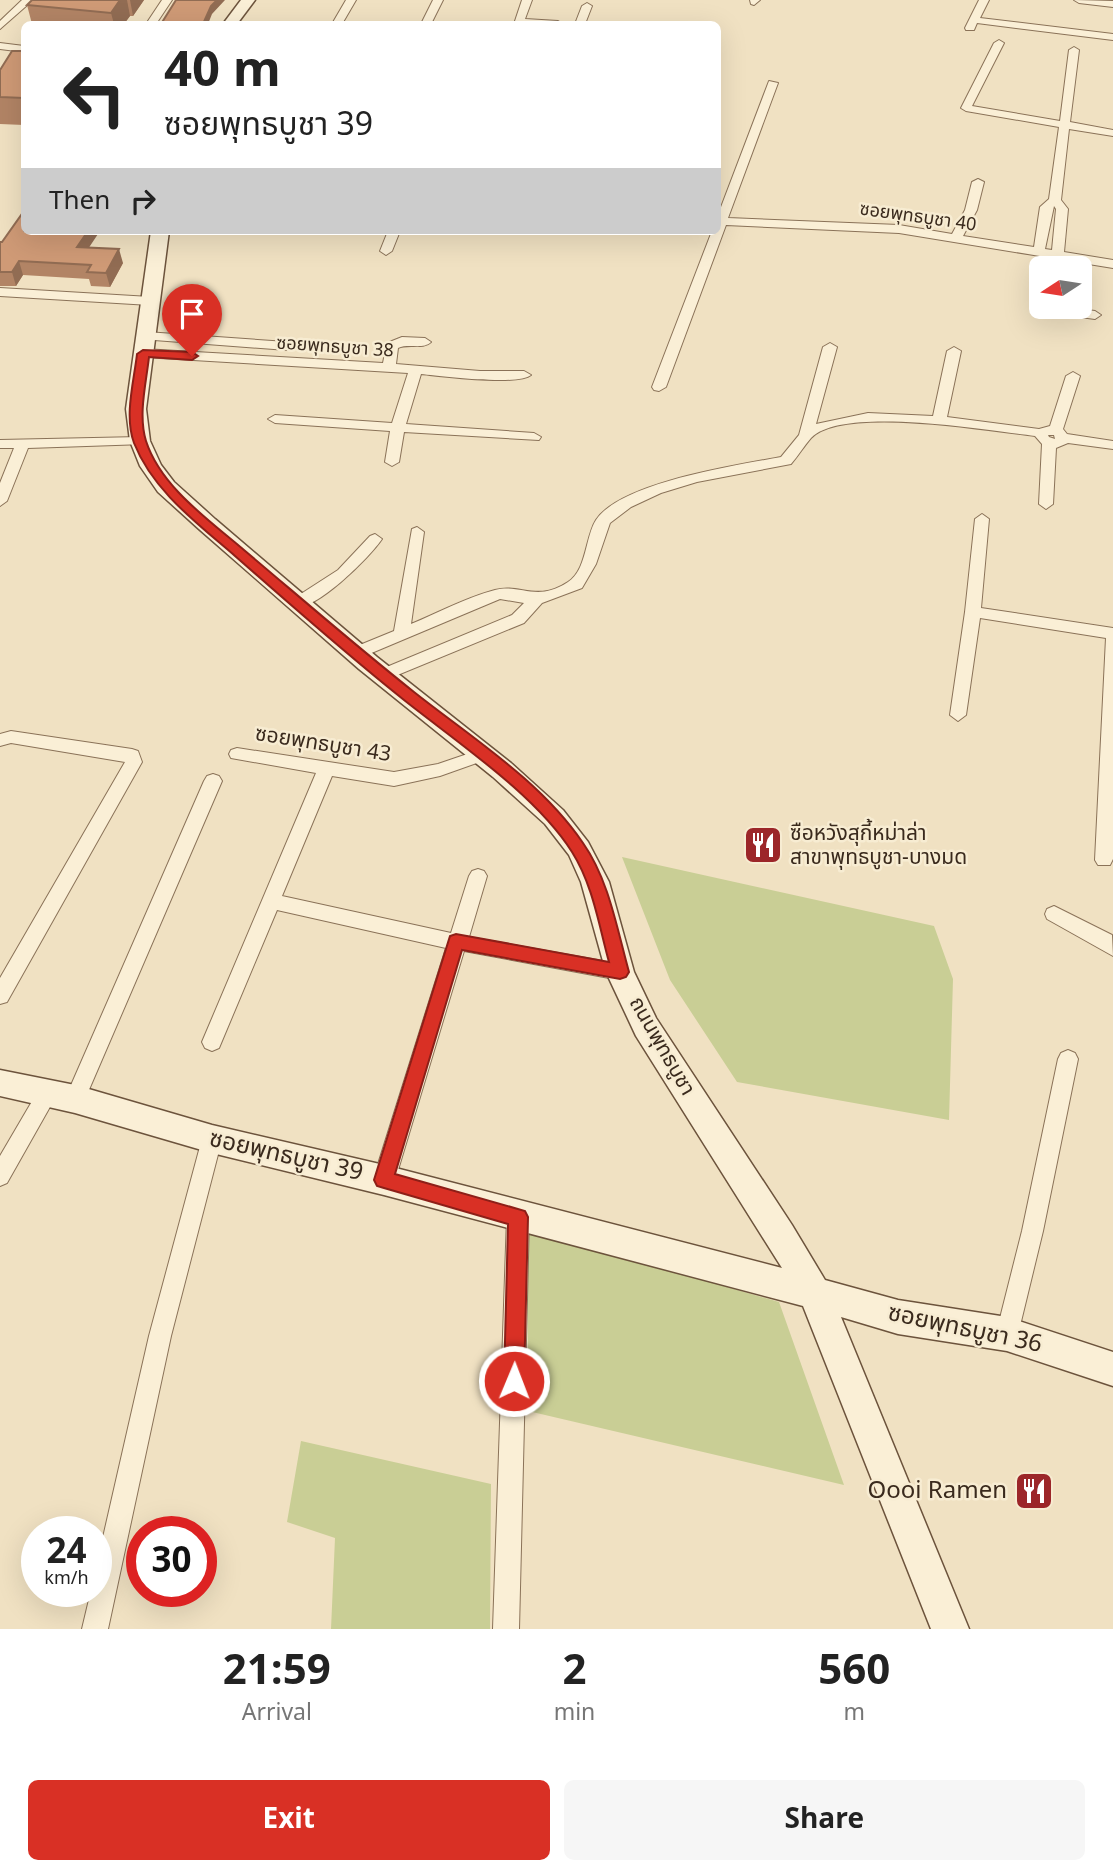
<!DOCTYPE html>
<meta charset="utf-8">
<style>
body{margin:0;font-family:Georgia,"Noto Sans Thai",serif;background:#f6f6f6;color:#222;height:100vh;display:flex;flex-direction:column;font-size:26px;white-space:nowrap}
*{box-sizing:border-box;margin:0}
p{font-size:23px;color:#767676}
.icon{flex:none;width:38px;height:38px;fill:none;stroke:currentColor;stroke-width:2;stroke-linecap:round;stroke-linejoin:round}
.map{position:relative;height:1629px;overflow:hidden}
.sheet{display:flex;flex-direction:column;background:#fff;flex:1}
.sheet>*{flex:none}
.hud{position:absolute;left:21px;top:21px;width:700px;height:214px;border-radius:10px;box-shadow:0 7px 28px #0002;background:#fff;color:#222;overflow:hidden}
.needle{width:46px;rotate:258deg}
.controls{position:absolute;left:1029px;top:256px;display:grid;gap:14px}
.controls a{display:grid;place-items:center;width:63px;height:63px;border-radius:10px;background:#fff;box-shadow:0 7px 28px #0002;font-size:35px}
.speed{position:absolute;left:21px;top:1516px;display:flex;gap:14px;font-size:35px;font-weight:700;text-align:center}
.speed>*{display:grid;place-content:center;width:91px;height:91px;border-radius:50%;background:#fff;box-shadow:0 7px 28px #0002;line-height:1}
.speed small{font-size:18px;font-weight:400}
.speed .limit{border:10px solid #d22;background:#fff;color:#111}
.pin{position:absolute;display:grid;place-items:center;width:60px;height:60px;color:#fff;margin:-72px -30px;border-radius:50% 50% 50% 0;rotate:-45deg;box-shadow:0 0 7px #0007}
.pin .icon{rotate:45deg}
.me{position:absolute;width:77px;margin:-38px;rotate:1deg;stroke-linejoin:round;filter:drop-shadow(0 0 5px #0008)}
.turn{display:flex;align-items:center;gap:24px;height:147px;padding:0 28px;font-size:32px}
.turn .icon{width:91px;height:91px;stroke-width:2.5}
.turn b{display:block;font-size:49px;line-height:60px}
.then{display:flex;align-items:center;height:66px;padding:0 28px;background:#0003;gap:14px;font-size:26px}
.eta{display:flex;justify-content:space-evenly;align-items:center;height:119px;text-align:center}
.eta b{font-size:42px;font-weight:700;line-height:49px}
.button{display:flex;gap:14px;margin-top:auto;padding:14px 28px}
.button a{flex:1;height:80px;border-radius:10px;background:#d93025;color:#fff;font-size:28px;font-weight:700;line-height:80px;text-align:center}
.button a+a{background:#f6f6f6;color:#222}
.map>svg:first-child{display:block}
.green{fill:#c9ce95}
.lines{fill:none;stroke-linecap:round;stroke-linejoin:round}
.street-casing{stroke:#8a7258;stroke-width:2}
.secondary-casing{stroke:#6c533c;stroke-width:3}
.street{fill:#faefd6;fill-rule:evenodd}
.secondary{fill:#faefd6;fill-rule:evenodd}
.wall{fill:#b28465}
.shaded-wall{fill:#916c53}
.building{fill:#cf9a76;stroke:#916c53;stroke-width:2}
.route{fill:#d93025;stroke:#8d1f18;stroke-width:2}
.labels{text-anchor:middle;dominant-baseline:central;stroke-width:5;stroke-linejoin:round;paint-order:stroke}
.far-street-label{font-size:18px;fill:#3a2a1d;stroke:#f7ecd2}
.street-label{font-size:21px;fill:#3a2a1d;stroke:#f7ecd2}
.poi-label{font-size:21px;fill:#3a2a1d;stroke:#f7ecd2;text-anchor:start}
.near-street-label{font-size:24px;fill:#3a2a1d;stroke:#f7ecd2}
.near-poi-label{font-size:24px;fill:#3a2a1d;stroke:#f7ecd2;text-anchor:end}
</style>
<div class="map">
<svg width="1113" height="1629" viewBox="0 0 1113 1629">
<rect width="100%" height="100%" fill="#f0e1c2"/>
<!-- green -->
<path class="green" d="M622 857 934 926 953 979 949 1120 737 1082 670 980Z
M528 1229 779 1302 844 1485 528 1411Z
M301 1441 491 1484 490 1629H331L335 1538 287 1522Z"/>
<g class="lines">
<defs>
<path id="street" d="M22 0H33L0 29V21Z
M162 0H172L156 24H146Z
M346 0H356L342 24H332Z
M433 0H443L431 24H421Z
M522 0H532L525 19 558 21 563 24H514Z
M750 0H760L754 5 751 4Z
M979 0H989L980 18 1113 34V40L977 23 974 30H966L965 28Z
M1074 0 1113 1V7L1079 3Z
M587 3 592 6 585 24H575L582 6Z
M999 40 1004 43 972 106 1060 121 1069 50 1074 47 1079 50 1070 122 1113 130V136L1069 129 1061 200 1068 209 1064 252 1113 260V268L1064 260 1063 268H1051L1052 258 899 233 726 225 666 387 659 391 654 390 652 387 712 231H718V215L769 81 778 83 728 218 899 225 952 234 965 210 972 182 978 179 984 182 977 210 963 236 1034 247 1040 207 1049 199 1059 127 966 111 961 108 994 43ZM1054 206 1056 209 1052 250 1045 249Z
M0 43 24 46V52L0 49Z
M388 231H400L392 251 386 255 380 251Z
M0 288 150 297 156 301 150 305 0 296Z
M1054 306 1095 311 1101 315 1095 319 1050 313 1048 310Z
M146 332 287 342 294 346 287 350 141 339V333Z
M402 337 425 338 431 342C423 350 409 343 398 348L396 364 480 371H524L531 375C518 386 441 376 421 374L406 424 534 433 541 437 539 440 404 432 399 462 392 466 385 462 390 431 275 423 268 419 275 415 392 423 408 373 143 357 136 353 143 349 383 363 387 343Z
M830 343 837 347 816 424 868 413 933 416 947 351 954 347 961 351 947 417 1039 429 1050 426 1066 376 1073 372 1080 376 1063 429 1067 434 1113 441V449L1068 443 1056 448 1053 504 1046 509 1039 504 1042 444 1035 436C990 431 843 405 811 438 804 446 798 456 791 464L697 482 661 493 631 507 610 523 596 564 582 588 542 603 524 623 383 681 377 679 375 675 377 671 512 615 524 603 500 599 362 657H350L348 653 350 649 394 631 412 529 417 527 424 532 411 624C438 613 467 597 495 590 521 583 536 603 568 582 587 570 585 537 596 520 621 482 739 465 781 457L799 435 823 347ZM1048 435H1054L1055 439 1049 437Z
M140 437 147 441 145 444 28 448 7 501 0 506V483L14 448H0V440Z
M982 514 989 519 981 608 1113 628V859L1110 865H1098L1095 860 1106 638 980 618 966 715 958 721 950 715 965 612 975 519Z
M375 534 382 539C370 557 314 613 293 607L290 603 293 599 338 570 370 536Z
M11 731 132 749 138 751 142 762 7 1002 0 1004V978L125 762 11 743 0 746V734Z
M237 748 394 772 438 764 482 749 488 751 490 755 488 759 440 776 394 786 332 776 282 896 451 933 469 876 472 871 478 869 484 871 487 876 469 937 620 964 627 966 630 972 627 978 620 980 464 951 395 1180 391 1187 384 1190 377 1187 373 1180 446 948 277 910 219 1048 212 1051 205 1048 202 1042 316 773 231 758 229 754 231 750Z
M213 774 219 776 222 781 85 1099 82 1105 75 1108 68 1105 65 1099 204 781 207 776Z
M1054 906 1112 935 1113 956 1047 919 1045 914 1047 909Z
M1068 1050 1075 1053 1078 1059 1043 1231 1018 1334 1015 1342 1007 1345 999 1342 996 1334 1022 1231 1058 1059 1061 1053Z
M48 1083 55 1086 58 1092 55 1098 7 1183 0 1186V1156L41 1086Z
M212 1130 219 1132 222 1139 171 1336 108 1629H82L91 1591H96V1568L149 1336 202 1139 205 1132Z
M518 1207 526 1210 529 1217 519 1629H493L507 1217 510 1210Z"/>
<path id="secondary" d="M241 0H255L237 24H223Z
M151 231H169L146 409 150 441 161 465 174 482 215 519 377 657 511 763 563 810 588 842 609 882 634 972 656 1018 792 1225 825 1280 898 1300 1007 1317 1113 1352V1386L1007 1351 898 1334 841 1317 969 1629H931L803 1306 384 1195 212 1153 75 1113 0 1096V1070L75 1085 212 1125 384 1165 782 1268 636 1036 606 972 581 882 569 855 545 824 493 777 359 669 199 529 158 492 140 466 130 441 126 409Z"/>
</defs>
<!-- street casing -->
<use href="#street" class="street-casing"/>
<!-- secondary casing -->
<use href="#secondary" class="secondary-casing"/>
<!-- street -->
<use href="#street" class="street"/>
<!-- secondary -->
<use href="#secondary" class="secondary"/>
</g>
<!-- wall -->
<path class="wall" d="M32 0H144L133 16H130L124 24H32L27 5Z
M24 51V125L0 124V70Z
M0 242 89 248 123 263 110 287 91 286 89 279 23 275 16 286H0Z"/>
<!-- shaded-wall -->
<path class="shaded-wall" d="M120 0H127L130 16 124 24H114L111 13Z
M130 0H144L133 16Z
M217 0H225L212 14 208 24H203L211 6Z
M88 231H100L80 261 77 247Z
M119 249 123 263 110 287 106 273Z
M19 261 23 275 16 286 12 272Z"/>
<!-- building -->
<path class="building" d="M32 0H120L111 13 27 5Z
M176 0H217L211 6 203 24H161Z
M12 51H24V98L0 97V70Z
M24 211V231H88L77 247 119 249 106 273 87 272 91 265 19 261 12 272H0V242H2Z"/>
<!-- route -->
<path class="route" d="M143 350 192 352 198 356 192 360 149 357C146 384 138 415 146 441 161 487 209 520 244 550 301 598 356 646 414 692 472 738 541 781 583 843 609 880 617 929 629 972L626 977 620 979 462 950 395 1174 525 1211 528 1217 524 1381 521 1389 514 1392 507 1389 504 1381 508 1224 384 1188 377 1186 374 1180 450 936 456 934 609 962C599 926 593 885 572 852 536 795 458 743 404 700 346 654 291 605 235 556 197 523 153 491 134 443 124 416 134 381 137 354Z"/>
<!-- icons -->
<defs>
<symbol id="restaurant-square" viewBox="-11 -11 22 22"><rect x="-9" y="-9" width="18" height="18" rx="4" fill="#9c2629" stroke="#f7ecd2"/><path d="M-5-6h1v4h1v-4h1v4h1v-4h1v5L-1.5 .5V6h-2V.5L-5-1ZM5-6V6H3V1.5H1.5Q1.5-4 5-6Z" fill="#fff"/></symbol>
</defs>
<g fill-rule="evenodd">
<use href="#restaurant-square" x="741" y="823" width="44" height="44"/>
<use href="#restaurant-square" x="1012" y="1469" width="44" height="44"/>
</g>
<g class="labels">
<!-- far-street labels -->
<g class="far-street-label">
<text transform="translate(918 217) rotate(8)">ซอยพุทธบูชา 40</text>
<text transform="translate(335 347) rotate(4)">ซอยพุทธบูชา 38</text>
</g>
<!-- street labels -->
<g class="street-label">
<text transform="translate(323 744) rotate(9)">ซอยพุทธบูชา 43</text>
<text transform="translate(662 1046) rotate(60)">ถนนพุทธบูชา</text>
</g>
<!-- poi labels -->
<g class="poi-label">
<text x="790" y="833">ซือหวังสุกี้หม่าล่า<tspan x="790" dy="24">สาขาพุทธบูชา-บางมด</tspan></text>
</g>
<!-- near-street labels -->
<g class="near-street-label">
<text transform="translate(286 1156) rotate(13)">ซอยพุทธบูชา 39</text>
<text transform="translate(965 1329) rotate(12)">ซอยพุทธบูชา 36</text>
</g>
<!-- near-poi labels -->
<g class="near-poi-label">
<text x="1007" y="1491">Oooi Ramen</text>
</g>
</g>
</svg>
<div class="controls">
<a><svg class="needle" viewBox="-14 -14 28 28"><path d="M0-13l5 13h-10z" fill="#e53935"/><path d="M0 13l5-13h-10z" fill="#767676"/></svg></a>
</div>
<div class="speed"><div>24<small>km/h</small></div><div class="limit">30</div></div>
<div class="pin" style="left:192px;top:356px;background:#d93025"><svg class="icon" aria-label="arrive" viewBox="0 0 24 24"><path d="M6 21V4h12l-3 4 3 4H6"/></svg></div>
<svg class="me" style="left:514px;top:1381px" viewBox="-20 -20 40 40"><circle r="17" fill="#d93025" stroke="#fff" stroke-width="3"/><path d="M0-11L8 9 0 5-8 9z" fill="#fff"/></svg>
<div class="hud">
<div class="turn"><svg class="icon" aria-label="left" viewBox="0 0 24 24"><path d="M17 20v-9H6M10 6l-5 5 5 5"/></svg><div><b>40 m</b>ซอยพุทธบูชา 39</div></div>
<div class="then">Then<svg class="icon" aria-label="right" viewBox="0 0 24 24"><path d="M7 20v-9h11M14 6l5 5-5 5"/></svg></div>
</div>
</div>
<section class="sheet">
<div class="eta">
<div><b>21:59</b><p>Arrival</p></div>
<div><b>2</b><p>min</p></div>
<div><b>560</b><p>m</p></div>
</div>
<div class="button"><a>Exit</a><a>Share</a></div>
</section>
